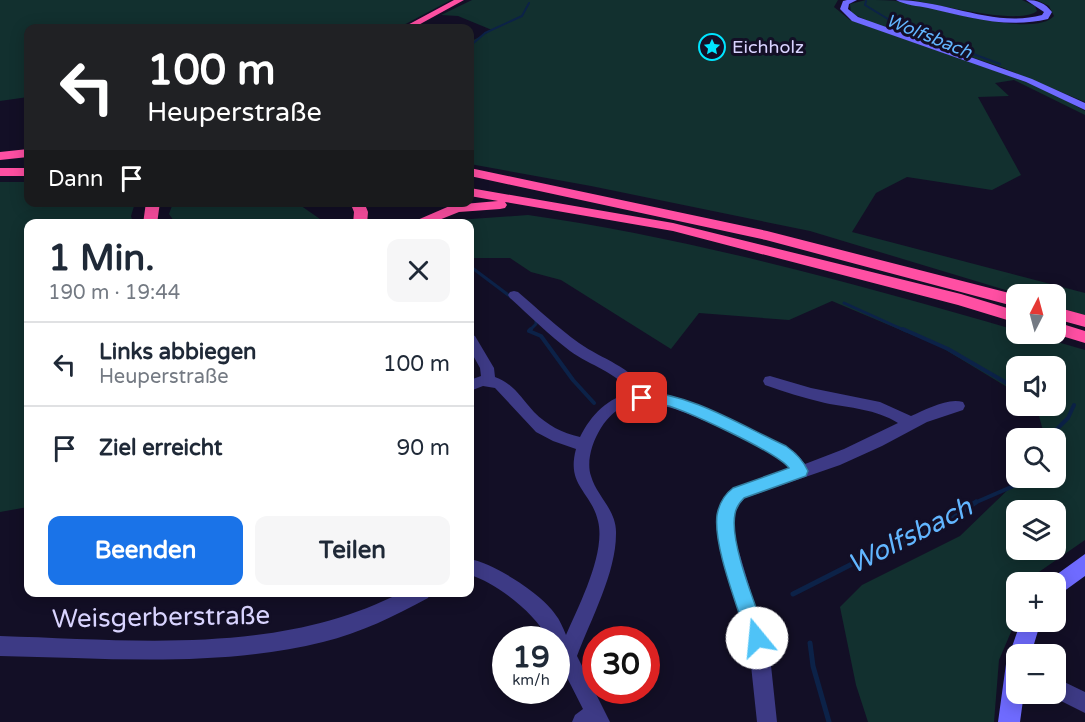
<!DOCTYPE html>
<html lang="de">
<meta charset="utf-8">
<style>
body{margin:0;font-family:"Varela Round",sans-serif;background:#f6f6f7;color:#1f2937;height:100vh;display:flex;flex-direction:column;font-size:22px;white-space:nowrap}
*{box-sizing:border-box;margin:0}
p{font-size:20px;color:#747a83}
.icon{flex:none;width:33px;height:33px;fill:none;stroke:currentColor;stroke-width:2;stroke-linecap:round;stroke-linejoin:round}
.map{position:relative;flex:1;overflow:hidden}
.drawer{position:absolute;left:24px;top:219px;width:450px;height:378px;display:flex;flex-direction:column;background:#fff;border-radius:12px;box-shadow:0 3px 15px #0003}
.drawer>*{flex:none}
.hud{position:absolute;left:24px;top:24px;width:450px;height:183px;border-radius:12px;box-shadow:0 3px 15px #0003;background:#202124;color:#fff;overflow:hidden}
.needle{width:39px;rotate:6deg}
.tools{position:absolute;left:1006px;top:284px;display:grid;gap:12px}
.tools a{display:grid;place-items:center;width:60px;height:60px;border-radius:12px;background:#fff;box-shadow:0 3px 15px #0003;font-size:30px}
.speed{position:absolute;left:492px;top:626px;display:flex;gap:12px;font-size:30px;font-weight:700;text-align:center}
.speed>*{display:grid;place-content:center;width:78px;height:78px;border-radius:50%;background:#fff;box-shadow:0 3px 15px #0003;line-height:1}
.speed small{font-size:15px;font-weight:400}
.speed .limit{border:9px solid #d22;background:#fff;color:#111}
.pin{position:absolute;display:grid;place-items:center;width:51px;height:51px;color:#fff;margin:-26px;border-radius:12px;box-shadow:0 3px 9px #0006}
.me{position:absolute;width:66px;margin:-33px;rotate:343deg;stroke-linejoin:round;filter:drop-shadow(0 0 4px #0008)}
.turn{display:flex;align-items:center;gap:21px;height:126px;padding:0 24px;font-size:27px}
.turn .icon{width:78px;height:78px;stroke-width:2.5}
.turn b{display:block;font-size:42px;line-height:51px}
.then{display:flex;align-items:center;height:57px;padding:0 24px;background:#0003;gap:12px;font-size:22px}
.round{display:grid;place-items:center;flex:none;width:63px;height:63px;border-radius:12px;background:#f6f6f7}
.headline{display:flex;align-items:center;justify-content:space-between;height:102px;padding:0 24px}
h1{font-size:36px;font-weight:700;line-height:45px}
.action{display:flex;gap:12px;margin-top:auto;padding:12px 24px}
.action a{flex:1;height:69px;border-radius:12px;background:#1a73e8;color:#fff;font-size:24px;font-weight:700;line-height:69px;text-align:center}
.action a+a{background:#f6f6f7;color:#1f2937}
ul{padding:0;list-style:none}
li{display:flex;align-items:center;gap:18px;height:84px;padding:0 24px;border-top:2px solid #e0e1e3}
li div{flex:1}
li b{display:block;font-size:22px}
li em{font-style:normal}
.map>svg:first-child{display:block}
.green{fill:#12302f;fill-rule:evenodd}
.lines{fill:none;stroke-linecap:round;stroke-linejoin:round}
.stream-far3{stroke:#0c2248;stroke-width:2}
.stream-far2{stroke:#0c2248;stroke-width:3}
.stream-far1{stroke:#0c2248;stroke-width:4}
.stream{stroke:#0c2248;stroke-width:5}
.minor{fill:#3d3a85;fill-rule:evenodd}
.secondary{fill:#6f6bff;fill-rule:evenodd}
.motorway{fill:#ff4fa3;fill-rule:evenodd}
.route{fill:#4fc3f7;stroke:#337fa1;stroke-width:1.5}
.labels{text-anchor:middle;dominant-baseline:central;stroke-width:6;stroke-linejoin:round;paint-order:stroke}
.far-water-label{font-size:18px;font-style:italic;fill:#62b6ff;stroke:#130f26}
.far-poi-label{font-size:18px;fill:#d9d4ff;stroke:#130f26;text-anchor:start}
.near-street-label{font-size:26px;fill:#d9d4ff;stroke:#130f26}
.near-water-label{font-size:27px;font-style:italic;fill:#62b6ff;stroke:#130f26}
</style>
<div class="map">
<svg width="1085" height="722" viewBox="0 0 1085 722">
<rect width="100%" height="100%" fill="#130f26"/>
<!-- green -->
<path class="green" d="M0 0H451L398 28H28V97L0 101Z
M472 0H838L834 7 850 20 1010 76 1053 93 1085 111V115L1014 80 995 83 1009 96 978 97 1021 175 992 190 907 177 876 193 852 232 1085 293V316L1056 306V294H1019L810 231 591 186 470 164V42L492 30 458 16 441 15Z
M866 0C878 0 891 0 903 2 933 7 1034 39 1054 16L1049 6 1037 0H1085V102L1001 67 879 26 851 13 850 4Z
M911 0H1022L1035 6 1037 11C1020 26 936 4 911 0Z
M0 182H28V202L135 203 131 216 133 223 28 224V507L0 512Z
M297 203 320 219 312 224H176L169 214 173 203Z
M528 215C717 242 905 298 1085 350V540L1036 574 1032 582H1017V618L999 660 994 722H868L856 685 840 607 862 585 960 536 1021 477H1056V438H1045L1036 405H1056V366H1017V393L941 347 832 301 789 320 699 313 671 349 561 280 531 272 510 258H470V224L437 223 443 221ZM1017 510H1056V549H1017Z"/>
<g class="lines">
<!-- stream-far3 -->
<path class="stream-far3" d="M866 1 865 5 901 27 1000 64
M470 46 485 33 522 16 529 3"/>
<!-- stream-far2 -->
<path class="stream-far2" d="M471 267 511 297
M844 303 906 331
M529 331 536 324V317"/>
<!-- stream-far1 -->
<path class="stream-far1" d="M531 329 529 331 541 336 573 380 594 403
M903 329 948 349 1017 389
M1048 438 1068 418 1074 405
M972 504 1018 484 1026 477"/>
<!-- stream -->
<path class="stream" d="M793 594 858 561 946 523 976 502
M810 643 813 666 829 722"/>
<!-- minor -->
<path class="minor" d="M514 291 518 292C538 309 558 328 579 343 603 360 631 366 646 392L680 399 730 419 785 446 796 453 805 464 844 449 898 423C876 409 850 408 825 403 804 398 784 392 765 385L763 381 765 377 770 376 811 388 880 402 911 416C925 410 948 397 963 402L965 406 963 410 927 422 882 446 840 465 745 498C731 511 733 525 736 542L770 656 777 722H757L750 656 739 608 721 550 717 520 724 498 733 488 790 469C775 449 710 423 686 413 668 406 647 400 628 405 604 411 583 453 591 476 597 497 617 510 616 534 616 573 591 619 577 656L610 722H572L575 715 583 709 556 656V639H548C536 614 497 583 470 575V559C493 563 542 594 555 614 560 620 563 628 566 635 579 605 606 553 598 521 591 491 566 486 576 449L553 441 536 432 495 388 483 386 470 391V380L481 376 480 368 470 350V334L475 336 494 368 495 377C513 383 521 398 534 412 547 425 562 433 580 437 591 415 608 397 632 393 616 372 591 366 570 351 549 335 530 316 510 298L508 295 510 292Z
M402 592H431L428 598C394 616 361 633 323 642 218 668 107 658 0 656V636C134 640 279 656 402 592Z
M1056 678 1085 692V713L1049 695 1048 693H1056Z"/>
<!-- secondary -->
<path class="secondary" d="M847 0H857L849 4 848 9 858 17 1032 79 1085 103V110L1026 82 852 21 840 9 843 1Z
M896 0C946 0 993 28 1042 15L1044 12 1026 0C1038 0 1045 3 1052 12L1048 19C1007 29 967 17 928 8 918 6 905 5 896 0Z
M1085 554V576L1056 597V582H1048L1049 580Z
M1021 621H1041L1031 654H1017V693H1024L1020 722H998L1006 664Z"/>
<!-- motorway -->
<path class="motorway" d="M454 0H464L413 28H402Z
M28 149V157L0 160V152Z
M0 168H28V176H0Z
M470 168 767 231 1017 295V307L766 240 470 176Z
M470 188 673 223 961 294 1017 311V323L958 305 673 231 505 202 507 205 505 208 500 209 459 212 429 224H408L452 205 498 201 470 196Z
M146 202H160L157 224H143Z
M350 202H364L368 212 367 224H353L354 212Z
M1056 307 1085 315V327L1056 319Z
M1056 322 1085 331V343L1052 333H1056Z"/>
</g>
<!-- route -->
<path class="route" d="M642 392C690 393 742 426 786 446 796 453 803 460 808 471L806 476 744 498C739 503 736 507 735 514 729 543 757 608 767 638L764 645 757 647 750 645 747 638C738 607 713 546 717 515 719 504 725 494 733 488L789 468C778 453 681 407 660 404 652 403 644 405 637 402L635 398 637 394Z"/>
<!-- icons -->
<defs>
<symbol id="sight-ring" viewBox="-11 -11 22 22"><circle r="9.5" fill="#130f26" stroke="#00e5ff" stroke-width="1.5"/><path d="M0-6L1.8-2.2L6-1.7L2.9 1.2L3.7 5.4L0 3.3L-3.7 5.4L-2.9 1.2L-6-1.7L-1.8-2.2Z" fill="#00e5ff"/></symbol>
</defs>
<g fill-rule="evenodd">
<use href="#sight-ring" x="697" y="32" width="30" height="30"/>
</g>
<g class="labels">
<!-- far-water labels -->
<g class="far-water-label">
<text transform="translate(929 36) rotate(22)">Wolfsbach</text>
</g>
<!-- far-poi labels -->
<g class="far-poi-label">
<text x="732" y="47">Eichholz</text>
</g>
<!-- near-street labels -->
<g class="near-street-label">
<text transform="translate(161 617) rotate(-1)">Weisgerberstraße</text>
</g>
<!-- near-water labels -->
<g class="near-water-label">
<text transform="translate(910 536) rotate(-27)">Wolfsbach</text>
</g>
</g>
</svg>
<div class="tools">
<a><svg class="needle" viewBox="-14 -14 28 28"><path d="M0-13l5 13h-10z" fill="#e53935"/><path d="M0 13l5-13h-10z" fill="#747a83"/></svg></a>
<a><svg class="icon" aria-label="sound" viewBox="0 0 24 24"><path d="M4 9h4l5-4v14l-5-4H4zM17 9q2 3 0 6"/></svg></a>
<a><svg class="icon" aria-label="search" viewBox="0 0 24 24"><circle cx="10" cy="10" r="6"/><path d="M15 15l6 6"/></svg></a>
<a><svg class="icon" aria-label="layers" viewBox="0 0 24 24"><path d="M12 4l9 5-9 5-9-5zM3 14l9 5 9-5"/></svg></a>
<a>+</a>
<a>−</a>
</div>
<div class="speed"><div>19<small>km/h</small></div><div class="limit">30</div></div>
<div class="pin" style="left:642px;top:398px;background:#d93025"><svg class="icon" aria-label="arrive" viewBox="0 0 24 24"><path d="M6 21V4h12l-3 4 3 4H6"/></svg></div>
<svg class="me" style="left:757px;top:638px" viewBox="-20 -20 40 40"><circle r="19" fill="#fff"/><path d="M0-13L10 11 0 6-10 11z" fill="#4fc3f7"/></svg>
<div class="hud">
<div class="turn"><svg class="icon" aria-label="left" viewBox="0 0 24 24"><path d="M17 20v-9H6M10 6l-5 5 5 5"/></svg><div><b>100 m</b>Heuperstraße</div></div>
<div class="then">Dann<svg class="icon" aria-label="arrive" viewBox="0 0 24 24"><path d="M6 21V4h12l-3 4 3 4H6"/></svg></div>
</div>
<section class="drawer">
<div class="headline"><div><h1>1 Min.</h1><p>190 m · 19:44</p></div><a class="round"><svg class="icon" aria-label="close" viewBox="0 0 24 24"><path d="M6 6l12 12M18 6L6 18"/></svg></a></div>
<ul>
<li><svg class="icon" aria-label="left" viewBox="0 0 24 24"><path d="M17 20v-9H6M10 6l-5 5 5 5"/></svg><div><b>Links abbiegen</b><p>Heuperstraße</p></div><em>100 m</em></li>
<li><svg class="icon" aria-label="arrive" viewBox="0 0 24 24"><path d="M6 21V4h12l-3 4 3 4H6"/></svg><div><b>Ziel erreicht</b></div><em>90 m</em></li>
</ul>
<div class="action"><a>Beenden</a><a>Teilen</a></div>
</section>
</div>
